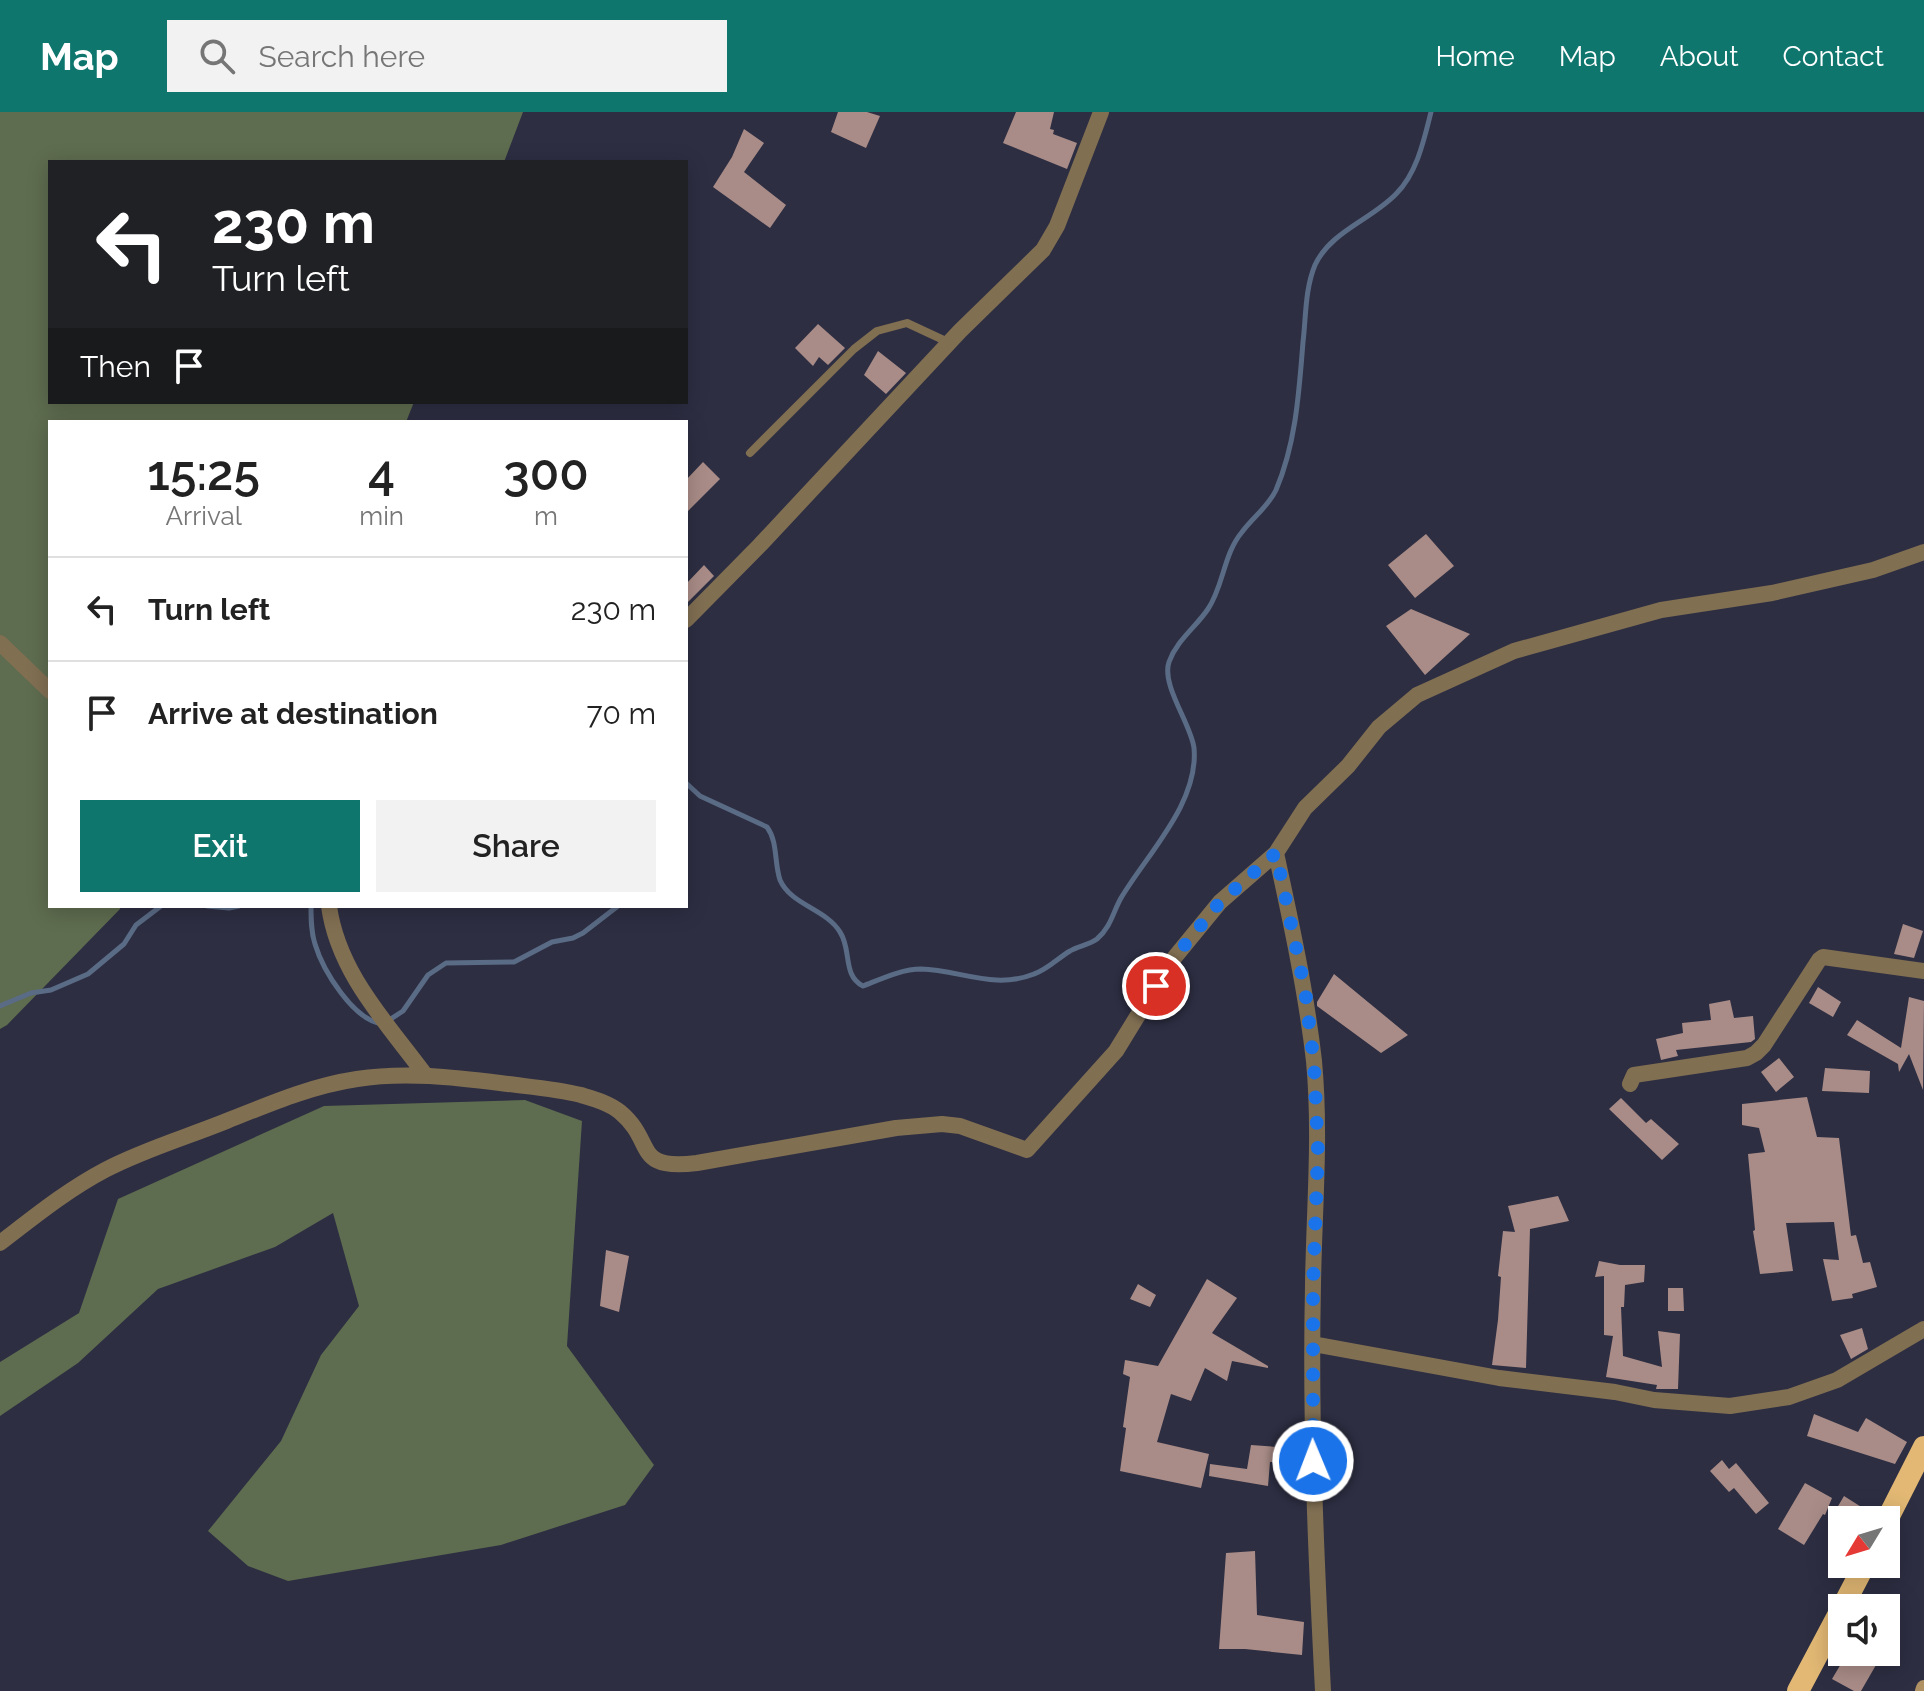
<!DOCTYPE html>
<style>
body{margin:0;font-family:Raleway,sans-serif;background:#f2f2f2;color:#222;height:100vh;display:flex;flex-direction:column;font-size:30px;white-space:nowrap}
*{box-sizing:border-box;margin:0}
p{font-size:26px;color:#767676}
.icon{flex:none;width:44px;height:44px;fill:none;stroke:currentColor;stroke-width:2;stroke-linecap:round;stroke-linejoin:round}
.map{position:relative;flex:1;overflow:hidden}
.drawer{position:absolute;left:48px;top:308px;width:640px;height:488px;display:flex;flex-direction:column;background:#fff;border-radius:0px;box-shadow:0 4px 20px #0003}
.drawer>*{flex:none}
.banner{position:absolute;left:48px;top:48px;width:640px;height:244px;border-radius:0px;box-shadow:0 4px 20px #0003;background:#202124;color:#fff;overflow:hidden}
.needle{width:52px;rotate:232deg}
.controls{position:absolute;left:1828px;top:1394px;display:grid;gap:16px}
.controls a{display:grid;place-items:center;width:72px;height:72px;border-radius:0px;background:#fff;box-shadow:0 4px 20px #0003;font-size:40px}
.pin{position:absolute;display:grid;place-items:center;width:68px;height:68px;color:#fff;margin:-34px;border:4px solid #fff;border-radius:50%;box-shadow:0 2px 8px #0007}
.me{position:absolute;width:88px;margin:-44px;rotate:359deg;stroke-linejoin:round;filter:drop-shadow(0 0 6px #0008)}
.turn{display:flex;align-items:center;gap:28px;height:168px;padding:0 32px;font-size:36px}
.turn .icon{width:104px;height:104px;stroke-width:2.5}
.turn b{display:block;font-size:56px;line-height:68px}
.then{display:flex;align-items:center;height:76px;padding:0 32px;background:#0003;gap:16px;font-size:30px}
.eta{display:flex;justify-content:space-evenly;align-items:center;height:136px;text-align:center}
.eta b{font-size:48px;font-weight:600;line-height:56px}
.action{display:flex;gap:16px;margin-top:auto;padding:16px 32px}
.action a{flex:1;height:92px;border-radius:0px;background:#0f766e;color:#fff;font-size:32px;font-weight:600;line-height:92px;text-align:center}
.action a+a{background:#f2f2f2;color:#222}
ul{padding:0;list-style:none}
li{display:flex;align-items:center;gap:24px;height:104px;padding:0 32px;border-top:2px solid #e0e0e0}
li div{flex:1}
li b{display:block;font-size:30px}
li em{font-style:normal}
header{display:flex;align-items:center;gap:48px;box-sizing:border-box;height:112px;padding:0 40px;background:#0f766e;color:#fff}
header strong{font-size:38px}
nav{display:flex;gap:44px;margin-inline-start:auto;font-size:28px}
.search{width:560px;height:72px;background:#f2f2f2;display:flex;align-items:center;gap:20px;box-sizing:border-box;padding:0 28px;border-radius:0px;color:#767676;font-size:30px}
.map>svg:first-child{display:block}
.forest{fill:#5e6c4f}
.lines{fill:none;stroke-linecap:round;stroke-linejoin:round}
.stream{stroke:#5a6b85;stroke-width:5}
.building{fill:#a98c87}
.service{stroke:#816f52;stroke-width:8}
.minor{stroke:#816f52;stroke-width:16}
.secondary{stroke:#af9163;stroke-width:16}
.trunk{stroke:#e2b874;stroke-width:22}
.route{stroke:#1a73e8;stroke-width:14;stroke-dasharray:0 25.2}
</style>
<header>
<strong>Map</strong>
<div class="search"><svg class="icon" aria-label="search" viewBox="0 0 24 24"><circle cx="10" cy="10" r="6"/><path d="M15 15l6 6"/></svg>Search here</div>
<nav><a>Home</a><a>Map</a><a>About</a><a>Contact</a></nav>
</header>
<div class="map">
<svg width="1924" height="1579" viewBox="0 0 1924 1579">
<rect width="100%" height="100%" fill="#2d2e42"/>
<!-- forest -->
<path class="forest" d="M0 0H523L504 50H50V290H414L406 310H50V794H120V797L7 913 0 917Z
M525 988 582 1009 567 1234 654 1353 625 1393 501 1433 288 1469 248 1454 208 1419 281 1329 321 1243 359 1194 333 1101 275 1135 158 1177 78 1251 0 1304V1250L79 1201 118 1087 324 994Z"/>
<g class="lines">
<!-- stream -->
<path class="stream" d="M686 671 700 684 767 715C778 730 774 750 780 768 791 793 826 797 840 820 852 838 842 863 863 874 881 867 902 857 921 857 960 858 994 878 1034 862 1047 858 1058 846 1070 839 1078 834 1089 833 1097 827 1111 815 1113 800 1121 786 1147 742 1199 691 1194 636 1191 612 1161 573 1169 550 1177 528 1196 515 1208 497 1224 473 1223 443 1242 420 1253 405 1268 395 1276 378 1296 331 1299 280 1303 230 1306 205 1305 177 1315 153 1331 119 1371 108 1396 82 1417 61 1424 28 1431 0
M207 794 229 796 239 794
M311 794C311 807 311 820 315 832 323 859 354 909 383 912L403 899 428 863 446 851 514 850 552 830 573 826 583 821 618 794
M0 894 31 881 51 878 88 862 124 832 136 813 161 794"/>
</g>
<!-- building -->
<path class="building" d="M838 0H867L880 4 866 36 831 20Z
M1016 0H1054L1050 17 1054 18 1053 22 1077 31 1067 57 1003 31Z
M744 17 764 31 744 60 786 93 770 116 713 75 732 45Z
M818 212 845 236 828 253 819 245 813 254 795 236Z
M878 239 906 261 886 282 864 263Z
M703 350 720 367 686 401V368Z
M1426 422 1454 454 1415 486 1388 453Z
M704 453 714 464 686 492V472Z
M1411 497 1470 522 1425 563 1386 514Z
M1903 812 1923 819 1914 846 1894 842Z
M1334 862 1408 923 1381 941 1317 894V890Z
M1818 875 1841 890 1833 905 1809 891Z
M1909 885 1924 889 1923 978 1909 942 1899 960 1898 952 1847 923 1857 908 1901 936Z
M1730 888 1734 906 1753 904 1755 927 1751 930 1676 938 1678 944 1661 948 1656 927 1683 921 1682 911 1711 908 1709 892Z
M1779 946 1794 965 1776 980 1761 960Z
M1825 956 1870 959 1869 981 1822 979Z
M1807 985 1817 1025 1839 1026 1851 1124 1856 1123 1863 1151 1870 1150 1877 1175 1852 1182 1853 1186 1832 1189 1823 1147 1839 1148 1834 1110 1786 1111 1793 1159 1760 1162 1753 1119 1755 1118 1748 1042 1765 1040 1759 1016 1742 1013V992Z
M1621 986 1646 1011 1651 1007 1679 1032 1662 1048 1609 997Z
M1558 1084 1569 1109 1530 1117 1526 1256 1492 1253 1498 1208 1501 1165 1498 1164 1503 1119 1515 1120 1508 1094Z
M606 1138 629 1144 619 1200 600 1194Z
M1599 1149 1620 1153H1645L1644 1170 1625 1173 1624 1195H1621L1623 1244 1662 1255 1658 1219 1680 1222 1678 1277H1656L1657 1273 1606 1265 1613 1224 1604 1223V1164L1595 1165Z
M1207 1167 1237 1186 1212 1221 1268 1254V1256L1232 1249 1227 1269 1205 1256 1191 1289 1171 1282 1157 1330 1209 1342 1201 1376 1120 1359 1126 1316 1123 1315 1130 1265 1123 1262 1125 1248 1158 1254Z
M1138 1172 1156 1183 1150 1195 1130 1187Z
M1668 1176H1683L1684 1199H1668Z
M1862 1216 1868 1237 1851 1247 1840 1223Z
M1814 1302 1858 1320 1866 1306 1907 1330 1895 1352 1807 1324Z
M1277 1330H1291L1293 1350H1270L1268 1374 1209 1364 1210 1352 1247 1357 1251 1333 1277 1335Z
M1722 1348 1729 1357 1736 1351 1769 1391 1756 1402 1734 1376 1729 1380 1710 1359Z
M1805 1371 1832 1386 1825 1403 1823 1402 1804 1433 1778 1417Z
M1844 1384 1874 1403 1872 1408H1847L1834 1401Z
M1255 1439 1257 1503 1304 1510 1302 1543 1245 1537H1219L1226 1441Z
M1848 1540H1856L1876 1553 1861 1579H1854L1832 1567Z"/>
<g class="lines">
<!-- service -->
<path class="service" d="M750 341 854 237 877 219 907 211 950 231"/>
<!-- minor -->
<path class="minor" d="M686 508 760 433 960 219 1043 138 1057 114 1101 0
M0 531 50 579
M1276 741C1291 810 1306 879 1314 949 1321 1024 1314 1098 1313 1173 1310 1309 1316 1444 1323 1579
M329 794C338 861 387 911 426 964
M1630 972 1634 963 1747 946 1756 941 1764 933 1819 848 1823 845 1924 859
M0 1131C34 1105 67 1078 105 1058 143 1038 184 1026 224 1010 267 993 310 974 357 967 407 959 459 966 508 972 532 975 557 977 581 983 594 987 609 991 620 1000 656 1030 632 1059 697 1051L896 1016 942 1012 960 1014 1027 1038 1116 939 1170 851 1220 790 1276 741 1305 696 1348 654 1379 615 1417 583 1514 539 1661 498 1772 481 1873 458 1924 440
M1313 1232 1499 1266 1615 1280 1654 1288 1730 1294 1789 1285 1837 1268 1924 1217"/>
<!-- secondary -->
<path class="secondary" d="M1923 1579 1924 1576"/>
<!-- trunk -->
<path class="trunk" d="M1886 1410 1924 1335
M1842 1496 1865 1452
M1798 1579 1842 1496"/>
</g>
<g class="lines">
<!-- route -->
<path class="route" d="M1156 874 1170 851 1220 790 1276 741 1305 878 1314 952 1318 1039 1313 1174V1349"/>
</g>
</svg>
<div class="controls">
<a><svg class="needle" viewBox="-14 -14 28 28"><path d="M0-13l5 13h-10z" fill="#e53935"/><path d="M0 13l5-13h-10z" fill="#767676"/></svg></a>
<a><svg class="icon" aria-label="sound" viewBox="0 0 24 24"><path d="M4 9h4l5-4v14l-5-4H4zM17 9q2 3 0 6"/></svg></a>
</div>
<div class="pin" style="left:1156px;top:874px;background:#d93025"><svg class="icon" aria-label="arrive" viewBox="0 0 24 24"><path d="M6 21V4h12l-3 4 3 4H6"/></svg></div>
<svg class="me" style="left:1313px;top:1349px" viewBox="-20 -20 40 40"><circle r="17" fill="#1a73e8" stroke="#fff" stroke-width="3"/><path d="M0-11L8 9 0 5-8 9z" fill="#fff"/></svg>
<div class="banner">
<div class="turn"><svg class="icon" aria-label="left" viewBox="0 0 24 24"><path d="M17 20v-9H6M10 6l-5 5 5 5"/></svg><div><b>230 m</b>Turn left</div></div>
<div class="then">Then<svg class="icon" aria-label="arrive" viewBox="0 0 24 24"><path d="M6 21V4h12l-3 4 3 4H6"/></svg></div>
</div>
<section class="drawer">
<div class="eta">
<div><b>15:25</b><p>Arrival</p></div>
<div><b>4</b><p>min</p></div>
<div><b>300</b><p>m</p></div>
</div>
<ul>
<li><svg class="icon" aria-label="left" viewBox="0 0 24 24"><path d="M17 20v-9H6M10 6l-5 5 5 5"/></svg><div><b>Turn left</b></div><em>230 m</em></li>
<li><svg class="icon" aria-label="arrive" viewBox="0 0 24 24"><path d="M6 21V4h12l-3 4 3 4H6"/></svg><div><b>Arrive at destination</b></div><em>70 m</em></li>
</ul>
<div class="action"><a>Exit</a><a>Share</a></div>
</section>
</div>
